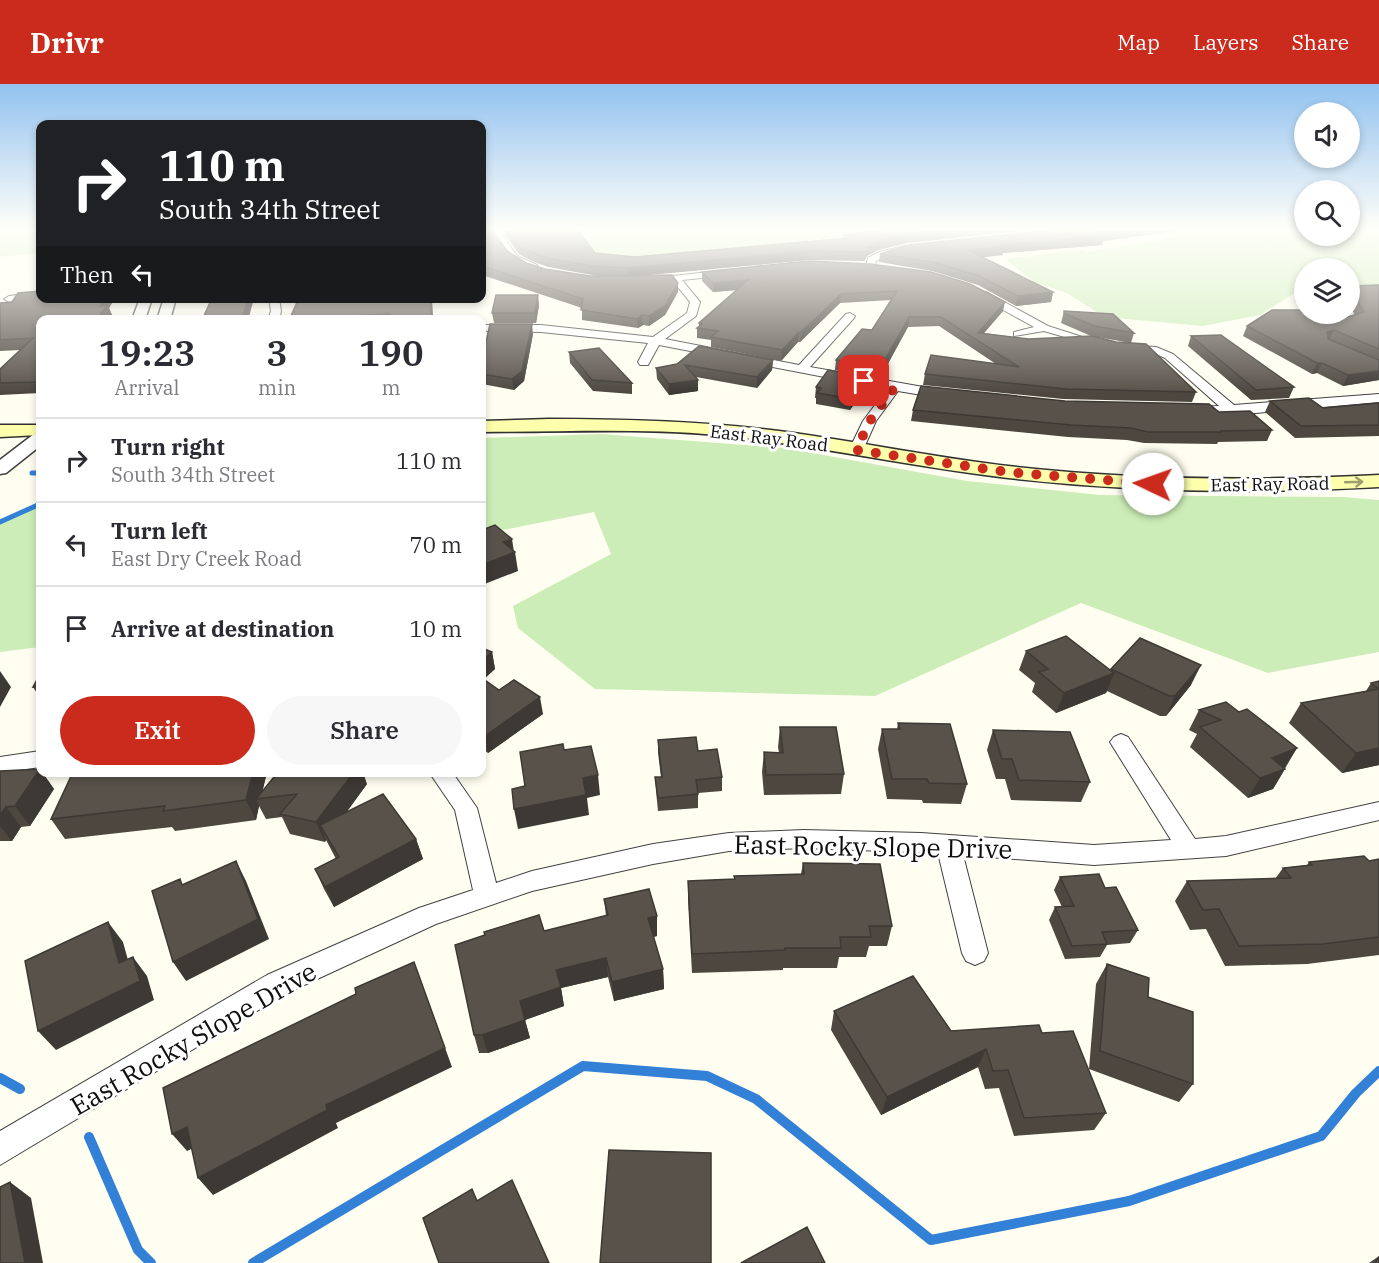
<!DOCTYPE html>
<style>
body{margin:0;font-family:"IBM Plex Serif",serif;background:#f7f7f7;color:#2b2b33;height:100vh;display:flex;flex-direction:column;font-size:22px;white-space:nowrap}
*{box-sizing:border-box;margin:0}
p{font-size:20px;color:#7c7c81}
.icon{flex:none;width:33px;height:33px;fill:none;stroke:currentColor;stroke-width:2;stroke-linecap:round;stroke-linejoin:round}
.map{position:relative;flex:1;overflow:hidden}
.sheet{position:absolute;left:36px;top:231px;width:450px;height:462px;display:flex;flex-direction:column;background:#fff;border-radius:12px;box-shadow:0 3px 9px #0003}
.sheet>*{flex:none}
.banner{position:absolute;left:36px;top:36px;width:450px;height:183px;border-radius:12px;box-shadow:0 3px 9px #0003;background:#202124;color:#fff;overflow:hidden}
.tools{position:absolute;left:1294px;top:18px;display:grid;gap:12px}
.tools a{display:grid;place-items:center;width:66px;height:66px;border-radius:50%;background:#fff;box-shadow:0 3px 9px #0003;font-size:30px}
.pin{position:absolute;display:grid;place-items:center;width:51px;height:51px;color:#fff;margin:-26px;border-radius:12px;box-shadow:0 3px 9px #0006}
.me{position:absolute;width:66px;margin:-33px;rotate:273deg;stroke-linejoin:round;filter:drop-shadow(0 0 4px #0008)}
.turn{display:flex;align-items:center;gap:21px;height:126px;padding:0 24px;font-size:27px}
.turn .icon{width:78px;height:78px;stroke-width:2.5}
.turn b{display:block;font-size:42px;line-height:51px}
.then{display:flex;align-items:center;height:57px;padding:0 24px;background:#0003;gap:12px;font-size:22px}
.eta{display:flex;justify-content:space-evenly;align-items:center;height:102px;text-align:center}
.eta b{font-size:36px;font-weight:600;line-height:42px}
.primary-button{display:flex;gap:12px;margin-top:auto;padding:12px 24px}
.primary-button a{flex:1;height:69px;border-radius:36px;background:#ca2b1c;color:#fff;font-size:24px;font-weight:600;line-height:69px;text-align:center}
.primary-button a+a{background:#f7f7f7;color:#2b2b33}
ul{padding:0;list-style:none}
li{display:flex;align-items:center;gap:18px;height:84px;padding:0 24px;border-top:2px solid #e1e1e2}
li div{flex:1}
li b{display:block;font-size:22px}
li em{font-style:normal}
header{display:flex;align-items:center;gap:36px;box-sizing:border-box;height:84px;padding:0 30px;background:#ca2b1c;color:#fff}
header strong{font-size:28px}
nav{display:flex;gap:33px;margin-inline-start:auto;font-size:21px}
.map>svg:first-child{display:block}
.green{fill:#ccedb7}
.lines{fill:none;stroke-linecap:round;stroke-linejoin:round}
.stream-far1{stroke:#3380d7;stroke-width:5}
.stream{stroke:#3380d7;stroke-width:10}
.minor-casing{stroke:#424242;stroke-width:2}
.tertiary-casing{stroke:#424242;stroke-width:3}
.secondary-casing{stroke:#313131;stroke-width:3}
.minor{fill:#fff;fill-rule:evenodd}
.tertiary{fill:#fff;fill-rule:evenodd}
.secondary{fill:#fdffac;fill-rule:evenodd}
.wall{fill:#4d4740;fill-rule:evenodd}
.shaded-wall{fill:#3e3934}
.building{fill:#59524b;stroke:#3e3934;stroke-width:1.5}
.oneway{stroke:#9e9f6d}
.route{stroke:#ca2b1c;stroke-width:10;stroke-dasharray:0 18}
.labels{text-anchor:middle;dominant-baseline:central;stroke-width:6;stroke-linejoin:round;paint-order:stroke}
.far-street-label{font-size:18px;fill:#0f0f0f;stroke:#fff}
.near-street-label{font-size:26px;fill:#0f0f0f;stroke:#fff}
</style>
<header>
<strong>Drivr</strong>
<nav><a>Map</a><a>Layers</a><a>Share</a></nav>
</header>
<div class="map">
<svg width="1379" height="1179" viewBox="0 0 1379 1179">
<rect width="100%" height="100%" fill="#fffef1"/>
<!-- green -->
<path class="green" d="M0 144H40V169L0 173Z
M575 144H908L703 170 642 175 591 171 570 157 586 153Z
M1189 144H1305V152H1350V144H1379V202L1350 205V184H1305V209L1293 210 1260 231 1203 242 1104 233 1067 209 1034 198 1005 175 1082 166 1086 168 1203 149Z
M601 350 785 364 967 397 1100 411 1343 413 1379 416V568L1268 589 1081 519 875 612 595 605 518 544 513 522 611 470 594 428 482 450V354Z
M40 420V563L0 568V438Z"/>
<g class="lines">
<!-- stream-far1 -->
<path class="stream-far1" d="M32 389H40
M0 438 40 420"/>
<!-- stream -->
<path class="stream" d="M0 994 20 1005
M89 1053 138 1166 151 1179
M253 1179 583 982 707 992 756 1015 931 1156 1129 1117 1321 1052 1356 1009 1379 987"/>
<defs>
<path id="minor" d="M493 146H499L517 172 537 181V185C515 187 503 164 492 148Z
M905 162 908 163V167L885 172 876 177 874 184 866 182 868 174 879 168Z
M727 186 730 187V191L682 196 700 218 696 232 665 255 799 281 846 230 850 229 855 232 854 234 810 283 946 307 952 311 946 315 898 307 876 337 863 366 856 370 849 366 863 337 887 305 659 261 648 281H640L638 278 648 259 541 248 482 247V241H541L653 253 687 229 690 218 673 197 649 200 646 199V195Z
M40 208V214L9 218 4 215 9 212Z
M978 208H986L1048 242 1101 259 1095 262 1044 247 1014 252V248L1034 243 978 212Z
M269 214H279L281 227 279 236H268L271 227Z
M1127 261 1156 263 1173 270 1234 321 1379 310V318L1256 329 1190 330 1184 326 1185 323 1219 322 1165 274 1154 269 1123 266V262Z
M1121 650 1128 653 1195 755 1226 752 1379 718V736L1226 772 1094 781 963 771 988 869 984 877 975 881 966 877 962 869 938 769 804 764 729 767 653 780 532 807 436 840 287 909 0 1081V1047L267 891 419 824 473 806 455 726 429 688H452L477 724 496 799 532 787 653 760 729 749 804 746 921 749 1094 761 1171 756 1110 658 1114 653Z
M40 667V683L0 689V673Z"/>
<path id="tertiary" d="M140 214H152L145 236H132Z
M164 214H176L170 236H157Z
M40 349V362L6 389 0 390V376L34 350Z"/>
<path id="secondary" d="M549 335C626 335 703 337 779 347 856 357 931 373 1008 382 1131 396 1255 397 1379 391V403C1255 410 1131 408 1008 394 911 383 815 361 717 351 638 344 560 348 482 348V337Z
M0 341H40V351L0 353Z"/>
</defs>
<!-- minor casing -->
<use href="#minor" class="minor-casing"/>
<!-- tertiary casing -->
<use href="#tertiary" class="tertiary-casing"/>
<!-- secondary casing -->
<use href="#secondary" class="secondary-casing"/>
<!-- minor -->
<use href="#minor" class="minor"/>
<!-- tertiary -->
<use href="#tertiary" class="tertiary"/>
<!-- secondary -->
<use href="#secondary" class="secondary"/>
</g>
<!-- wall -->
<path class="wall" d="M482 144H489L482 145 507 167 526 179 545 185 590 192H607L592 191 548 183 532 177 519 170 505 151 504 144H576L595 169 635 173 843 155 844 151 907 159 878 166 867 172 864 177 808 176 642 191 678 199V208L665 231 649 242 643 241 638 244 582 236V224L482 191Z
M1188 145 1103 157 1102 161 1003 169V171L982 173 1053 208 1051 218 1016 222 978 201 932 187 879 178 880 170Z
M809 177 1003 227 984 249 1029 255 1091 252 1061 239 1064 227 1134 249 1131 259 1196 308 1192 318 1063 315 923 301 925 290 996 280 939 242 908 243 885 285 878 284 872 293 835 286 836 276 872 246 891 216 840 219 800 258H798L781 277 711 263V256L697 254V244L699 242V239L737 206 713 208 702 197V188ZM1097 253 1131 259 1116 258Z
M1379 201V296L1343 302 1317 289 1312 290 1243 252 1247 242 1331 238 1355 231 1350 222V202Z
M40 214H115L109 224 112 231 108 236H40V309L0 311V285L20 266 0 267V219Z
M297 214H434L432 217 433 236H290V234L298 216Z
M539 221 536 239H494L492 229Z
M533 250 524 297 514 306 482 300V276Z
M1191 252 1294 303 1289 314 1251 316 1188 262Z
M569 268 632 299V310L593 307 570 279Z
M773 276 772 286 757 304 696 293 698 296V307L669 311 657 295 656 284 677 280Z
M866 293 865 304 850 326 816 320V314H815L816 303Z
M1065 317 1219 328 1272 346 1267 357 1218 358 1217 360 1144 359 1127 356 1068 353 911 337 913 326Z
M1270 317 1323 324 1379 319V352L1295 354 1265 328Z
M482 564 492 568 495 585 483 595 499 606 543 630 488 669 482 664Z
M1026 567 1111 587V585L1191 601 1166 632H1160L1107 607 1106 609 1056 629 1032 608 1035 599 1019 586Z
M40 590V614L33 603Z
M1379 597V681L1342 689 1289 639 1301 619 1366 607 1371 599Z
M1199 626 1239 628 1297 664 1273 705 1248 714 1190 663 1197 650 1189 646Z
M898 639 967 700 961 720 923 719 922 716 887 715 878 665 882 645H897Z
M780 643 844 690 841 710 764 711 762 688 764 668 779 669 778 663Z
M993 646 1090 698 1081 718 1011 716 1005 695H996L987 666Z
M658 656 698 667 722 693V707L698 709V724L658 727 656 707 655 693H661L658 669Z
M40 685V688H42L54 705 30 742 21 743 12 757H0V687Z
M73 688H267L262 708 367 700 346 728 416 755 423 775 334 823 324 805 315 785 336 775 326 756 325 758 290 750 282 733 266 735 259 722 256 736 175 747 172 743 65 755 51 735Z
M1379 775V871L1307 880 1225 882 1206 845 1190 846 1175 817 1187 797 1275 795 1283 784 1307 781 1309 778 1369 777Z
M803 779 892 842 887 862H869L866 873H839L837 884H783V886L692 889 688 817V797L734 795 801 790Z
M1060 793 1105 804 1138 846 1130 859 1107 861 1100 873 1065 875 1049 836 1055 823H1062L1054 806Z
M604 815 657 832V852L653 853 663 885 664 905 614 917 608 893 561 904 564 922 525 936 530 954 488 969H479L474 951 544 847 606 832Z
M1107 880 1148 913 1193 1000 1179 1018 1089 985 1096 900Z
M834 927 951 947 1042 949 1106 1029 1094 1046 1014 1052 999 1004 985 1005 978 983 881 1031 831 946Z
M1379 1172V1179H1369Z"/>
<!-- shaded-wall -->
<path class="shaded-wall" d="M973 144H1050L907 159 878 166 867 172 864 177 866 168 868 164 879 158 908 150Z
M1139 144H1189L1188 145 1103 157 1102 161 1003 169V171L966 175 968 166 1001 161Z
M808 167V176L628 193V184Z
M748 196V205L713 208V199Z
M678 199V208L665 231 649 242V232Z
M1053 208 1051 218 1016 222 1018 212Z
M841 210 840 219 800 258 801 248Z
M538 211 539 221 536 239 535 229Z
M104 214H115L109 224 112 231 108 236H95L100 222Z
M248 214 254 215 248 236H241Z
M429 214H434L432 217 433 236H431Z
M1005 218 1003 227 978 256V249Z
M642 231 643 241 638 244 637 235Z
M909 233 908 243 885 285 886 274Z
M532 240 533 250 524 297 514 306 512 295Z
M1334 246 1329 256 1322 258 1327 248Z
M799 248 798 258 781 277 782 266Z
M880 274 878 284 872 293 873 283Z
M773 276 772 286 757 304V293Z
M1317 279H1322L1317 289 1312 290Z
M1379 287V296L1343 302 1348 291Z
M866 293 865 304 850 326 852 315Z
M40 294V304L37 298Z
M698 296V307L669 311V300Z
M512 455 514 468H515L518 487 482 501V481L503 458Z
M492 568 495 585 482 597V577Z
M1201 581 1191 601 1166 632 1175 612Z
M0 587 11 603 0 623Z
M1114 589 1106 609 1056 629 1064 609Z
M540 613 543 630 488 669 485 652Z
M1297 664 1284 684 1260 694 1272 674Z
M1379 664V681L1342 689 1356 669Z
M40 685V688H42L54 705 30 742 15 722Z
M1285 685 1273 705 1248 714 1260 694Z
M253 688H267L261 714 256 715 259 722 256 736 246 716Z
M354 688H363L367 700 328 754 320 741 326 756 325 758 316 738Z
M598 691 600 711 587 714 589 731 518 745 514 725 583 694Z
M6 723 21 743 12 757 0 742V731Z
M416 755 423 775 334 823 325 803Z
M236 777 246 797 269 855 186 897 173 878Z
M657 832V852L649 854 648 834Z
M108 838 123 858 134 898 119 879Z
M133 873 147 892 154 916 56 966 38 947Z
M606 874 608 893 561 904 564 922 525 936 530 954 488 969 482 951 556 886Z
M414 878 452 983 336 1039 338 1044 213 1111 198 1094 326 1021Z
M663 885 664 905 614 917 612 898Z
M986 965 978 983 881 1031 887 1013Z
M187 1043 202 1060 187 1067 172 1050Z
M10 1098 31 1114 43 1179H25Z"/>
<!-- building -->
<path class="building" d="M491 144 507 167 526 179 545 185 590 192 672 191 678 199 665 222 649 232 642 231 637 235 581 226 583 215 482 182V145Z
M505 144H576L595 169 635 173 848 154 844 151 895 144H973L908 150 879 158 868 164 866 168 808 167 628 184 592 182 547 174 531 168 518 162Z
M1069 144H1139L1097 149 1104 152 1001 161 1005 163 968 166 1053 208 1018 212 979 192 933 178 880 170 909 161Z
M809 177 870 180 931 188 970 200 1005 218 978 249 1029 255 1092 252 1116 258 1146 260 1196 308 1066 305 925 290 931 271 1019 283 941 233H909L886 274H880L873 283 836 276 862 245 872 246 897 207 841 210 801 248H799L782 266 711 253 718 247 697 244 702 240 699 239 748 196 713 199 702 188Z
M1379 201V265L1334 246 1327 248 1328 255 1379 276V287L1348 291 1322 279H1317L1247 242 1272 226H1305V230H1319L1331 238 1364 228 1350 206V202Z
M40 207V214H104L100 222 108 221 95 236H40V294L37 298 0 299V285L33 254 0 256V219L12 218 18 209Z
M496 211H538L535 229H492Z
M212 214H248L243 232 241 236H202Z
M297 214H431V236H389L390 230 351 232 349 236H314V235L290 234 298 216Z
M1064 227 1113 230 1134 249 1094 242 1064 229Z
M490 240H532L522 287 512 295 482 290V276Z
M1221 251 1294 303 1256 306 1191 252Z
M699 262 773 276 757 293 685 281 698 296 669 300 656 284 677 280Z
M599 264 632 299 592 296 569 268Z
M828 286 866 293 852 315 817 309 821 304 816 303Z
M921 302 1065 317 1209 320 1219 328 1250 327 1272 346 1220 347 1222 348H1148L1131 344 1071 341 913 326Z
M1309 314 1323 324 1379 319V341L1301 342 1270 317Z
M495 441 512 455 503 458 515 468 482 481V446Z
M1066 552 1114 589 1064 609 1039 588 1048 585 1026 567Z
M1140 554 1201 581 1175 612H1169L1111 585Z
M482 564 492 568 482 577Z
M40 590V602L33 603Z
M482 594 499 606 514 596 540 613 485 652 482 649Z
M1379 597V664L1356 669 1301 619 1379 605 1371 599Z
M1226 618 1239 628 1247 625 1297 664 1272 674 1285 685 1260 694 1200 643 1221 636 1199 626Z
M898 639 950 640 967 700 929 699 927 695H892L882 645H900Z
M780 643H836L844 690 766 691 764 668 783 669Z
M993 646 1070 648 1090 698 1019 696 1012 675H1002Z
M696 653 698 667 717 665 722 693 696 696 698 710 658 714 655 693H662L658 656Z
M563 660 564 666 591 662 598 691 583 694 586 711 514 725 512 705 525 702 520 668Z
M40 685 15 722 6 723 0 731V687Z
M73 688H253L246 716 163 727 165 722 51 735Z
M278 688H354L316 738 280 730 297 710 256 715Z
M383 710 416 755 325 803 315 785 339 773 320 741Z
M1364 772 1369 777 1379 775V853L1323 860 1239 862 1219 825 1203 826 1187 797 1291 794 1283 784 1312 781 1309 778Z
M236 777 258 835 173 878 152 807 180 795 182 801Z
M803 779 880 780 892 842H869L871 853H840L841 864H785V866L692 870 688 797 735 795 734 792 804 790Z
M1099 790 1105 804 1116 803 1138 846 1102 848 1107 860 1072 862 1055 823 1074 822 1060 793Z
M649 805 657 832 648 834 663 885 612 898 606 874 556 886 561 903 520 917 525 936 482 951H474L455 861 485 851 484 848 539 831 544 847 608 831 604 815Z
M108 838 119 879 133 873 140 897 38 947 25 877Z
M414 878 445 964 326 1021 327 1026 198 1094 187 1043 172 1050 163 1004 356 910 355 904Z
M1107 880 1149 894 1148 913 1193 928V1000L1100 967Z
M913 892 951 947 1039 941 1042 949 1073 947 1106 1029 1024 1034 1008 986 993 987 986 965 887 1013 834 927Z
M609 1066 711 1069V1179H600Z
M512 1096 549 1179H439L423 1134 472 1105 477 1117Z
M10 1098 25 1179H0V1103Z
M807 1143 825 1179H741Z
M1379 1173V1179H1375Z"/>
<!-- one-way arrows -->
<defs><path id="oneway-shaft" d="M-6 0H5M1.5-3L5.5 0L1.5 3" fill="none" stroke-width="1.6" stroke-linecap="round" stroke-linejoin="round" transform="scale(1.5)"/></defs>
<use class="oneway" href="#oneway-shaft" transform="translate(1354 398) rotate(-2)"/>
<!-- sky -->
<linearGradient id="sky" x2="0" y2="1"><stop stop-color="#92c2f0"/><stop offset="0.47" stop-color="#fffff9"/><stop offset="1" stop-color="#fffff9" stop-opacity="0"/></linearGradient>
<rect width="1379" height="309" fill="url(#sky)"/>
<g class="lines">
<!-- route -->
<path class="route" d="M864 297 895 303 870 337 856 366 1007 388 1153 400"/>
</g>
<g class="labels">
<!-- far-street labels -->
<g class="far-street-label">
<text transform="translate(769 354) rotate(7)">East Ray Road</text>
<text transform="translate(1270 400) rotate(-1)">East Ray Road</text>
</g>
<!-- near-street labels -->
<g class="near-street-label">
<text transform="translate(873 762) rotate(1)">East Rocky Slope Drive</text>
<text transform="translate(193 954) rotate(-30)">East Rocky Slope Drive</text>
</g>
</g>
</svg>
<div class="tools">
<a><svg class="icon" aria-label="sound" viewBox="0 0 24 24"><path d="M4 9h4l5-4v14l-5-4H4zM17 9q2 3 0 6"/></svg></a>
<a><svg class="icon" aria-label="search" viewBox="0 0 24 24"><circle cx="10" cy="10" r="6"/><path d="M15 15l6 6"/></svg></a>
<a><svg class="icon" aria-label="layers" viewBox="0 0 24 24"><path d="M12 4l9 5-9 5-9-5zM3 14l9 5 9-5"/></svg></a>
</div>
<div class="pin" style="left:864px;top:297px;background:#d93025"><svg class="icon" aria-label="arrive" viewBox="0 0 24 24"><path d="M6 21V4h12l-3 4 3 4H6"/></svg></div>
<svg class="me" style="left:1153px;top:400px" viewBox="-20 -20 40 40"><circle r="19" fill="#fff"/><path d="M0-13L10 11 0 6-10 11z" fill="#ca2b1c"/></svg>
<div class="banner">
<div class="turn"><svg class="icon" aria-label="right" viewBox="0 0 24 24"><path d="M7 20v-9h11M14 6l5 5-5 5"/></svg><div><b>110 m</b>South 34th Street</div></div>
<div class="then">Then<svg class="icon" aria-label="left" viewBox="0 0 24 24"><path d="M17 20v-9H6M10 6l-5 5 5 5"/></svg></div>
</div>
<section class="sheet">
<div class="eta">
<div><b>19:23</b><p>Arrival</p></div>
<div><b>3</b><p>min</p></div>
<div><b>190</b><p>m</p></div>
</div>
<ul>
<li><svg class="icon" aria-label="right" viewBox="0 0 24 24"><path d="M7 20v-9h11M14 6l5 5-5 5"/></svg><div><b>Turn right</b><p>South 34th Street</p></div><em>110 m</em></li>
<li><svg class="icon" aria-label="left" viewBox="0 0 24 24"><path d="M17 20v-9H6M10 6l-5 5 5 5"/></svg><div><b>Turn left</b><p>East Dry Creek Road</p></div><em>70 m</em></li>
<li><svg class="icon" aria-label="arrive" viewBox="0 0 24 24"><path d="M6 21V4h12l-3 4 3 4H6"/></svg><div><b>Arrive at destination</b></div><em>10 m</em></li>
</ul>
<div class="primary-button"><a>Exit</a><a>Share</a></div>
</section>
</div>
